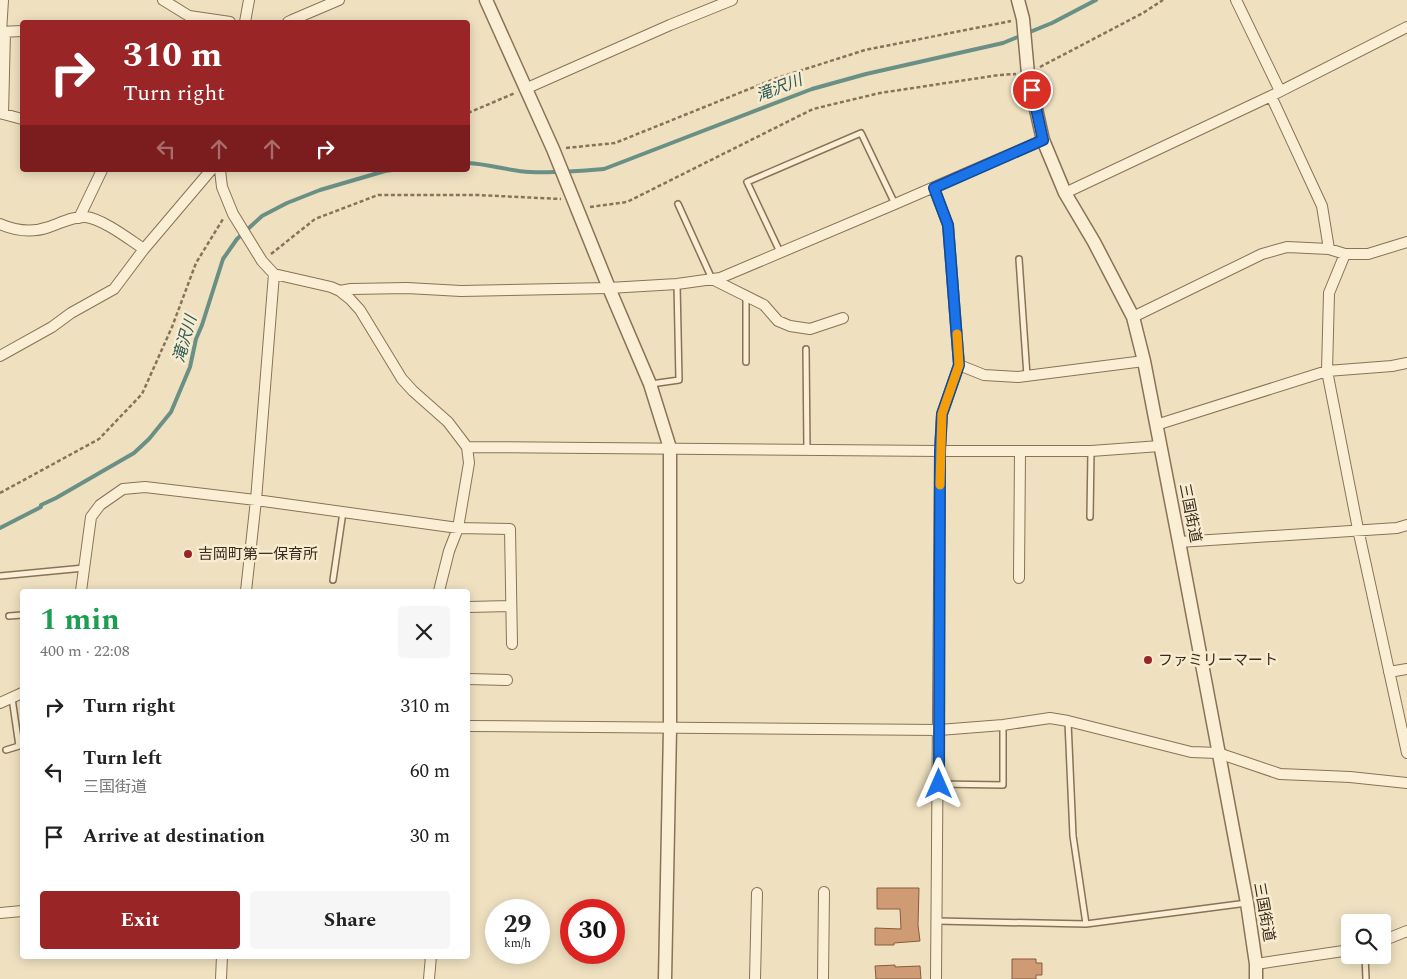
<!DOCTYPE html>
<meta charset="utf-8">
<style>
body{margin:0;font-family:Spectral,"Noto Sans JP",serif;background:#f6f6f6;color:#222;height:100vh;display:flex;flex-direction:column;font-size:19px;white-space:nowrap}
*{box-sizing:border-box;margin:0}
p{font-size:16px;color:#767676}
.icon{flex:none;width:28px;height:28px;fill:none;stroke:currentColor;stroke-width:2;stroke-linecap:round;stroke-linejoin:round}
.map{position:relative;flex:1;overflow:hidden}
.drawer{position:absolute;left:20px;top:589px;width:450px;height:370px;display:flex;flex-direction:column;background:#fff;border-radius:5px;box-shadow:0 2px 12px #0003}
.drawer>*{flex:none}
.guide{position:absolute;left:20px;top:20px;width:450px;height:152px;border-radius:5px;box-shadow:0 2px 12px #0003;background:#9a2526;color:#fff;overflow:hidden}
.buttons{position:absolute;left:1341px;top:914px;display:grid;gap:10px}
.buttons a{display:grid;place-items:center;width:50px;height:50px;border-radius:5px;background:#fff;box-shadow:0 2px 12px #0003;font-size:25px}
.speed{position:absolute;left:485px;top:899px;display:flex;gap:10px;font-size:25px;font-weight:700;text-align:center}
.speed>*{display:grid;place-content:center;width:65px;height:65px;border-radius:50%;background:#fff;box-shadow:0 2px 12px #0003;line-height:1}
.speed small{font-size:12px;font-weight:400}
.speed .limit{border:8px solid #d22;background:#fff;color:#111}
.pin{position:absolute;display:grid;place-items:center;width:42px;height:42px;color:#fff;margin:-21px;border:2px solid #fff;border-radius:50%;box-shadow:0 1px 5px #0007}
.me{position:absolute;width:55px;margin:-28px;rotate:0deg;stroke-linejoin:round;filter:drop-shadow(0 0 4px #0008)}
.turn{display:flex;align-items:center;gap:18px;height:105px;padding:0 20px;font-size:22px}
.turn .icon{width:65px;height:65px;stroke-width:2.5}
.turn b{display:block;font-size:35px;line-height:42px}
.lanes{display:flex;align-items:center;height:48px;padding:0 20px;background:#0003;justify-content:center;gap:25px;direction:ltr}
.lanes .off{opacity:.35}
.round{display:grid;place-items:center;flex:none;width:52px;height:52px;border-radius:5px;background:#f6f6f6}
.summary{display:flex;align-items:center;justify-content:space-between;height:85px;padding:0 20px}
h1{font-size:30px;font-weight:700;line-height:38px;color:#1e9e55}
.button{display:flex;gap:10px;margin-top:auto;padding:10px 20px}
.button a{flex:1;height:58px;border-radius:5px;background:#9a2526;color:#fff;font-size:20px;font-weight:700;line-height:58px;text-align:center}
.button a+a{background:#f6f6f6;color:#222}
ul{padding:0;list-style:none}
li{display:flex;align-items:center;gap:15px;height:65px;padding:0 20px}
li div{flex:1}
li b{display:block;font-size:19px}
li em{font-style:normal}
.map>svg:first-child{display:block}
.lines{fill:none;stroke-linecap:round;stroke-linejoin:round}
.stream{stroke:#6a9086;stroke-width:4}
.building{fill:#cf9b74;stroke:#895b3c}
.service-casing{stroke:#897257;stroke-width:8}
.minor-casing{stroke:#897257;stroke-width:12}
.tertiary-casing{stroke:#897257;stroke-width:15}
.path{stroke:#897257;stroke-width:2.5;stroke-dasharray:4 2.5;stroke-linecap:butt}
.service{stroke:#faefd4;stroke-width:5}
.minor{stroke:#faefd4;stroke-width:10}
.tertiary{stroke:#faefd4;stroke-width:12}
.route-casing{stroke:#114b97;stroke-width:12}
.route{stroke:#1a73e8;stroke-width:9}
.slow{stroke:#f59e0b;stroke-width:9}
.poi-dot{fill:#9a2526;stroke:#f7ecd0;stroke-width:2}
.labels{text-anchor:middle;dominant-baseline:central;stroke-width:5;stroke-linejoin:round;paint-order:stroke}
.street-label{font-size:15px;fill:#382a1c;stroke:#f7ecd0}
.poi-label{font-size:15px;fill:#382a1c;stroke:#f7ecd0;text-anchor:start}
.water-label{font-size:16px;font-style:italic;fill:#2b5956;stroke:#f7ecd0}
</style>
<div class="map">
<svg width="1407" height="979" viewBox="0 0 1407 979">
<rect width="100%" height="100%" fill="#efe1c0"/>
<g class="lines">
<!-- stream -->
<path class="stream" d="M468 163C489 164 509 171 530 172 554 173 580 171 604 169L812 89 866 74 1003 43 1052 23 1096 0
M0 528 41 507V505L56 498 134 453 149 439 171 412 190 367 196 339 202 325 223 259 237 239 262 216 287 203 320 190 385 171 392 170"/>
</g>
<!-- building -->
<path class="building" d="M877 888H919L918 925 920 941 894 943V945H875V928L901 929 900 909H877Z
M1012 959H1036V963H1042V975H1036V979H1012Z
M895 965V967L920 966 921 979H876L875 966Z"/>
<g class="lines">
<defs>
<path id="service" d="M678 204 712 279
M780 252 747 182 861 133 895 204
M1019 259 1027 376
M746 296V362
M806 349 807 450
M651 384 679 380 677 284
M1090 517 1091 451
M0 576 84 568
M333 580 343 512
M9 616 22 615
M1068 722 1073 836 1086 924
M6 750 19 746 12 698
M939 784 1003 785V725
M937 921 1086 924 1247 903
M1365 955 1366 979"/>
<path id="minor" d="M163 0 189 16 230 22
M1236 0 1280 91
M245 22 249 0
M288 22 292 20 339 0
M0 32 22 31
M1 32 3 0
M525 89 670 25 732 0
M1271 96 1322 206 1329 249
M0 113 22 119
M3 114 5 32
M220 170 222 187 233 214 262 261 274 274 331 287 340 291 350 299 360 310 402 379 413 391 448 422 467 447 469 463 458 528 449 551 439 591
M934 188 948 225 959 365 942 414 940 451 936 979
M1065 193 1271 96 1407 27
M79 218 102 170
M0 224C16 231 32 233 49 227 61 223 73 216 86 217 103 219 130 240 144 249
M1345 254 1329 293 1327 371 1358 529 1407 753
M712 279 764 305 778 321 790 326 810 329 843 318
M340 291 351 289 407 288 461 291 609 288 677 284 720 278 895 204 1043 140
M1133 317 1262 254 1287 247 1329 249 1345 254H1368L1407 242
M0 356 52 327 71 313 114 289 144 249 211 170
M959 365 984 375 1018 377 1144 361
M1156 425 1327 371 1392 366 1407 363
M467 447 940 451H1091L1160 446
M1179 542 1397 528 1407 525
M1019 578 1020 451
M81 591 91 517 100 505 123 489 145 487 256 500 458 528 510 529 512 644
M246 591 256 500 274 274
M468 607 511 606
M1389 672 1407 669
M468 679 507 680
M0 703 22 693
M468 726 939 730 1003 725 1050 718 1068 721 1191 752 1218 753 1280 774 1350 777 1407 783
M0 913 22 911
M1382 941 1407 931
M1256 964 1350 950
M221 979 222 956
M429 979 431 956
M755 979 757 893
M823 979 824 892"/>
<path id="tertiary" d="M486 0 553 149 609 288 650 384 670 448V729L665 979
M1018 0 1023 19 1028 74 1043 140 1065 193 1094 242 1133 317 1144 361 1179 542 1247 903 1256 964V979"/>
</defs>
<!-- service casing -->
<use href="#service" class="service-casing"/>
<!-- minor casing -->
<use href="#minor" class="minor-casing"/>
<!-- tertiary casing -->
<use href="#tertiary" class="tertiary-casing"/>
<!-- path -->
<path class="path" d="M1040 67 1143 13 1163 0
M468 113 515 93
M566 148 615 143 774 79 865 50 1011 21
M590 207 627 202 813 109 880 93 999 75 1016 74
M271 254 315 219 378 195H477L561 199
M0 493 99 439 142 394 172 327 196 263 223 219"/>
<!-- service -->
<use href="#service" class="service"/>
<!-- minor -->
<use href="#minor" class="minor"/>
<!-- tertiary -->
<use href="#tertiary" class="tertiary"/>
</g>
<g class="lines">
<defs>
<path id="route" d="M939 784 940 451 942 414 959 365 948 225 934 188 1043 140 1032 90"/>
</defs>
<!-- route casing -->
<use href="#route" class="route-casing"/>
<!-- route -->
<use href="#route" class="route"/>
<!-- slow -->
<path class="slow" d="M940 485 942 414 959 365 957 334"/>
</g>
<!-- markers -->
<g class="poi-dot">
<circle cx="188" cy="554" r="5"/>
<circle cx="1148" cy="660" r="5"/>
</g>
<g class="labels">
<!-- street labels -->
<g class="street-label">
<text transform="translate(1190 513) rotate(79)">三国街道</text>
<text transform="translate(1264 912) rotate(80)">三国街道</text>
</g>
<!-- poi labels -->
<g class="poi-label">
<text x="198" y="554">吉岡町第一保育所</text>
<text x="1158" y="660">ファミリーマート</text>
</g>
<!-- water labels -->
<g class="water-label">
<text transform="translate(779 88) rotate(-21)">滝沢川</text>
<text transform="translate(185 339) rotate(-74)">滝沢川</text>
</g>
</g>
</svg>
<div class="buttons">
<a><svg class="icon" aria-label="search" viewBox="0 0 24 24"><circle cx="10" cy="10" r="6"/><path d="M15 15l6 6"/></svg></a>
</div>
<div class="speed"><div>29<small>km/h</small></div><div class="limit">30</div></div>
<div class="pin" style="left:1032px;top:90px;background:#d93025"><svg class="icon" aria-label="arrive" viewBox="0 0 24 24"><path d="M6 21V4h12l-3 4 3 4H6"/></svg></div>
<svg class="me" style="left:939px;top:784px" viewBox="-20 -20 40 40"><path d="M0-17L14 15 0 8-14 15z" fill="#1a73e8" stroke="#fff" stroke-width="4"/></svg>
<div class="guide">
<div class="turn"><svg class="icon" aria-label="right" viewBox="0 0 24 24"><path d="M7 20v-9h11M14 6l5 5-5 5"/></svg><div><b>310 m</b>Turn right</div></div>
<div class="lanes"><svg class="icon off" aria-label="left" viewBox="0 0 24 24"><path d="M17 20v-9H6M10 6l-5 5 5 5"/></svg><svg class="icon off" aria-label="ahead" viewBox="0 0 24 24"><path d="M12 20V5M6 11l6-6 6 6"/></svg><svg class="icon off" aria-label="ahead" viewBox="0 0 24 24"><path d="M12 20V5M6 11l6-6 6 6"/></svg><svg class="icon" aria-label="right" viewBox="0 0 24 24"><path d="M7 20v-9h11M14 6l5 5-5 5"/></svg></div>
</div>
<section class="drawer">
<div class="summary"><div><h1>1 min</h1><p>400 m · 22:08</p></div><a class="round"><svg class="icon" aria-label="close" viewBox="0 0 24 24"><path d="M6 6l12 12M18 6L6 18"/></svg></a></div>
<ul>
<li><svg class="icon" aria-label="right" viewBox="0 0 24 24"><path d="M7 20v-9h11M14 6l5 5-5 5"/></svg><div><b>Turn right</b></div><em>310 m</em></li>
<li><svg class="icon" aria-label="left" viewBox="0 0 24 24"><path d="M17 20v-9H6M10 6l-5 5 5 5"/></svg><div><b>Turn left</b><p>三国街道</p></div><em>60 m</em></li>
<li><svg class="icon" aria-label="arrive" viewBox="0 0 24 24"><path d="M6 21V4h12l-3 4 3 4H6"/></svg><div><b>Arrive at destination</b></div><em>30 m</em></li>
</ul>
<div class="button"><a>Exit</a><a>Share</a></div>
</section>
</div>
